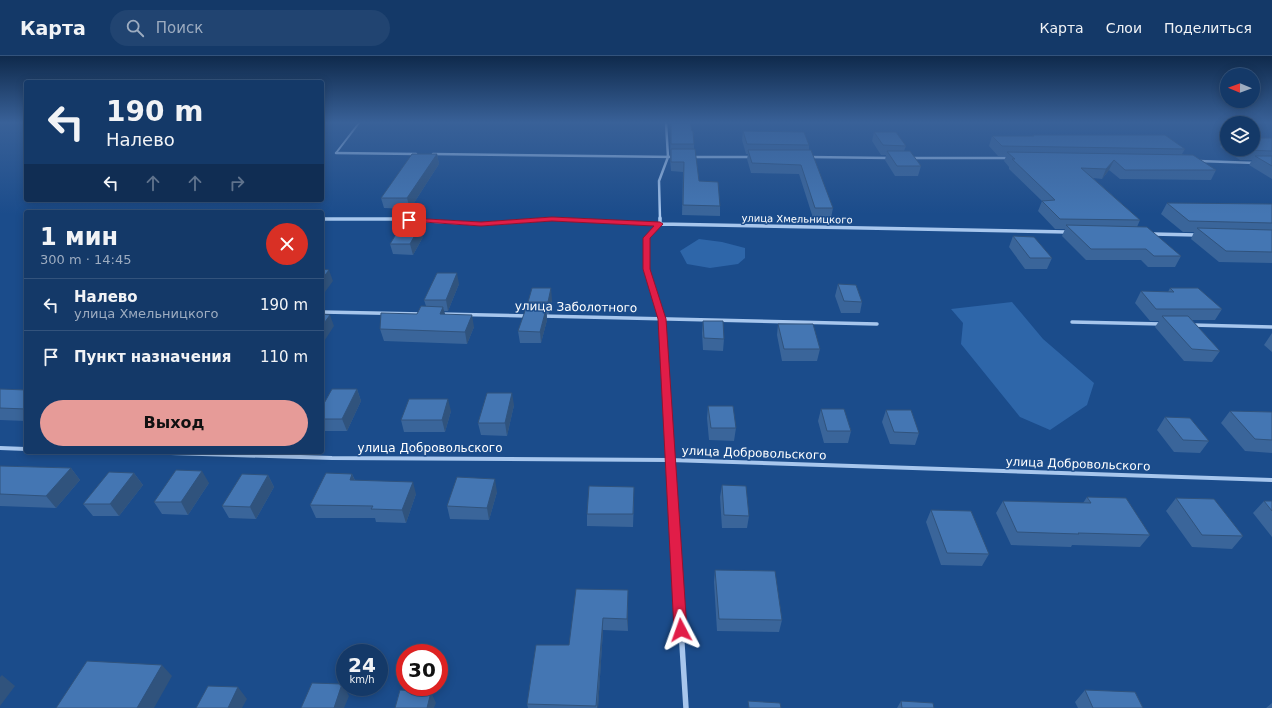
<!DOCTYPE html>
<html lang="ru">
<meta charset="utf-8">
<style>
body{margin:0;font-family:"DejaVu Sans",sans-serif;background:#214471;color:#f1f3f6;height:100vh;display:flex;flex-direction:column;font-size:15px;white-space:nowrap}
*{box-sizing:border-box;margin:0}
p{font-size:13px;color:#9dacc0}
.icon{flex:none;width:22px;height:22px;fill:none;stroke:currentColor;stroke-width:2;stroke-linecap:round;stroke-linejoin:round}
.map{position:relative;flex:1;overflow:hidden}
.details{position:absolute;left:24px;top:154px;width:300px;height:244px;display:flex;flex-direction:column;background:#143968;border-radius:4px;box-shadow:0 2px 10px #0003,0 0 0 1px #33537c}
.details>*{flex:none}
.guide{position:absolute;left:24px;top:24px;width:300px;height:122px;border-radius:4px;box-shadow:0 2px 10px #0003,0 0 0 1px #33537c;background:#143968;color:#f1f3f6;overflow:hidden}
.needle{width:26px;rotate:271deg}
.buttons{position:absolute;left:1220px;top:12px;display:grid;gap:8px}
.buttons a{display:grid;place-items:center;width:40px;height:40px;border-radius:50%;background:#143968;box-shadow:0 2px 10px #0003,0 0 0 1px #33537c;font-size:20px}
.speed{position:absolute;left:336px;top:588px;display:flex;gap:8px;font-size:20px;font-weight:700;text-align:center}
.speed>*{display:grid;place-content:center;width:52px;height:52px;border-radius:50%;background:#143968;box-shadow:0 2px 10px #0003,0 0 0 1px #33537c;line-height:1}
.speed small{font-size:10px;font-weight:400}
.speed .limit{border:6px solid #d22;background:#fff;color:#111}
.pin{position:absolute;display:grid;place-items:center;width:34px;height:34px;color:#fff;margin:-17px;border-radius:8px;box-shadow:0 2px 6px #0006}
.me{position:absolute;width:44px;margin:-22px;rotate:356deg;stroke-linejoin:round;filter:drop-shadow(0 0 3px #0008)}
.turn{display:flex;align-items:center;gap:14px;height:84px;padding:0 16px;font-size:18px}
.turn .icon{width:52px;height:52px;stroke-width:2.5}
.turn b{display:block;font-size:28px;line-height:34px}
.lanes{display:flex;align-items:center;height:38px;padding:0 16px;background:#0003;justify-content:center;gap:20px;direction:ltr}
.lanes .off{opacity:.35}
.round{display:grid;place-items:center;flex:none;width:42px;height:42px;border-radius:21px;background:#214471}
.head{display:flex;align-items:center;justify-content:space-between;height:68px;padding:0 16px}
h1{font-size:24px;font-weight:700;line-height:30px}
.cta{display:flex;gap:8px;margin-top:auto;padding:8px 16px}
.cta a{flex:1;height:46px;border-radius:24px;background:#e69b98;color:#111;font-size:16px;font-weight:700;line-height:46px;text-align:center}
ul{padding:0;list-style:none}
li{display:flex;align-items:center;gap:12px;height:52px;padding:0 16px;border-top:1px solid #33537c}
li div{flex:1}
li b{display:block;font-size:15px}
li em{font-style:normal}
header{display:flex;align-items:center;gap:24px;box-sizing:border-box;height:56px;padding:0 20px;background:#143968;border-bottom:1px solid #33537c}
header strong{font-size:19px}
nav{display:flex;gap:22px;margin-inline-start:auto;font-size:14px}
.search{width:280px;height:36px;background:#214471;display:flex;align-items:center;gap:10px;box-sizing:border-box;padding:0 14px;border-radius:22px;color:#9dacc0;font-size:15px}
.map>svg:first-child{display:block}
.green{fill:#2e66a9}
.lines{fill:none;stroke-linecap:round;stroke-linejoin:round}
.lane{stroke:#a7c6ed;stroke-width:2}
.street-far3{stroke:#a7c6ed;stroke-width:2.5}
.street-far2{stroke:#a7c6ed;stroke-width:3.5}
.street-far1{stroke:#a7c6ed;stroke-width:4}
.street{stroke:#a7c6ed;stroke-width:5.5}
.wall{fill:#3a659a}
.shaded-wall{fill:#30537d}
.building{fill:#4476b3;stroke:#30537d}
.route{fill:#e11d48;stroke:#92132f}
.labels{text-anchor:middle;dominant-baseline:central;stroke-width:3;stroke-linejoin:round;paint-order:stroke}
.far-street-label{font-size:10px;fill:#fff;stroke:#1b4c8b}
.street-label{font-size:12px;fill:#fff;stroke:#1b4c8b}
</style>
<header>
<strong>Карта</strong>
<div class="search"><svg class="icon" aria-label="search" viewBox="0 0 24 24"><circle cx="10" cy="10" r="6"/><path d="M15 15l6 6"/></svg>Поиск</div>
<nav><a>Карта</a><a>Слои</a><a>Поделиться</a></nav>
</header>
<div class="map">
<svg width="1272" height="652" viewBox="0 0 1272 652">
<rect width="100%" height="100%" fill="#1b4c8b"/>
<!-- green -->
<path class="green" d="M699 183 722 186 745 192V202L738 208 710 212 687 208 680 195Z
M1012 246 1043 283 1094 327 1087 349 1050 374 1020 361 961 288 963 267 951 253Z"/>
<g class="lines">
<!-- lane -->
<path class="lane" d="M336 97 359 67"/>
<!-- street-far3 -->
<path class="street-far3" d="M336 97 416 98
M433 98 676 101
M691 101H752
M809 101 890 102
M911 102H1010
M1199 105 1256 107
M660 163 659 125 668 101 666 67"/>
<!-- street-far2 -->
<path class="street-far2" d="M660 162V168L647 182 646 213 662 263 663 287
M322 163H394L481 168 552 163 660 168 1067 176
M1152 178 1197 179
M322 256 423 258
M440 258 527 260
M542 260 877 268
M1072 266 1162 268
M1192 269 1272 271"/>
<!-- street-far1 -->
<path class="street-far1" d="M663 286 673 446
M0 392 26 393
M140 396 332 402 670 404 1272 424"/>
<!-- street -->
<path class="street" d="M673 445 686 652"/>
</g>
<!-- wall -->
<path class="wall" d="M671 66 692 75 694 88V93L699 125 720 150V160L682 159 683 116 671 115 670 102Z
M743 75 809 89V94L833 152 831 162H813L799 118 751 117 747 103 748 98H746L742 84Z
M874 76 906 90 904 95 921 110 918 120H895L885 104 886 99H881L872 85Z
M1033 79 1185 93 1182 98 1216 114 1211 124 1120 123 1109 114 1102 123 1093 122 1140 164 1137 171 1181 200 1175 211H1148L1141 204H1086L1062 180 1065 173H1055L1038 155 1042 145 1009 113V111L1004 105 1006 100H998L989 90 992 80H1032Z
M1225 82H1227V93H1253L1272 82V123L1249 109 1252 104H1240L1220 91Z
M437 98 439 108 410 153 384 152 381 142Z
M1167 147 1272 148V207L1219 206 1191 183 1194 176H1183L1161 158Z
M1013 180 1052 202 1047 213H1025L1009 191Z
M423 181 413 199 393 198 390 188Z
M459 228 448 255H444L445 258 474 271 467 288 384 285 380 273 417 258 426 250 424 244Z
M838 228 862 246 860 257H841L835 240Z
M1170 232 1222 253 1215 264H1192L1220 295 1212 306 1184 305 1155 271 1159 265H1150L1135 247 1141 235 1168 236Z
M552 244 549 258H547V264L541 287H520L518 275 528 252V246Z
M703 265 724 283 723 295 703 294 702 277Z
M778 268 820 293 817 305H782L777 279Z
M1272 277V296L1264 289Z
M0 333 26 334V365L0 364Z
M357 333 361 345 347 375H322V351Z
M514 349 507 380 481 379 478 367Z
M708 350 736 372 734 385 709 384 707 362Z
M821 353 851 375 848 387H824L818 365Z
M886 354 919 377 915 389 890 388 882 366Z
M451 355 445 376H404L401 364Z
M1230 355 1272 356V397L1245 395 1221 367Z
M1165 361 1209 385 1200 397 1174 396 1157 374Z
M0 410 71 412 80 424 56 452 0 450Z
M134 417 143 429 119 460H93L83 448Z
M352 418 355 424 416 438 406 467 376 466 375 462H316L310 449Z
M268 419 274 431 256 463 229 462 222 450Z
M209 427 188 459 162 458 154 446Z
M722 429 749 460 747 472H722L720 441Z
M497 436 489 464 450 463 447 450Z
M1087 441 1150 479 1140 491 1072 489 1071 491 1011 489 996 457 1003 445 1083 447Z
M1176 442 1243 480 1232 493 1192 491 1166 455Z
M634 443 633 471 587 470V458Z
M1264 445H1272V481L1253 457Z
M931 454 989 498 982 510 941 509 926 466Z
M715 514 782 564 779 576 717 575 714 526Z
M628 534V575L603 574 598 652H528L527 648 569 589Z
M1085 634 1143 652H1078L1075 646Z
M901 645 934 652H897Z
M1272 647V652H1266Z"/>
<!-- shaded-wall -->
<path class="shaded-wall" d="M437 98 439 108 410 153 407 142Z
M1114 104 1109 114 1102 123 1106 113Z
M420 170 423 181 413 199 410 188Z
M329 214 333 225 322 240V223Z
M457 217 459 228 448 255 446 244Z
M551 232 552 244 549 258 548 246Z
M443 251 446 262 440 258Z
M546 253 547 264 541 287 540 276Z
M330 259 334 270 323 287 322 285V270Z
M472 259 474 271 467 288 465 276Z
M357 333 361 345 347 375 342 363Z
M512 337 514 349 507 380 505 367Z
M448 343 451 355 445 376 442 364Z
M71 412 80 424 56 452 46 440Z
M202 415 209 427 188 459 181 446Z
M134 417 143 429 119 460 110 448Z
M352 418 357 430 350 424Z
M268 419 274 431 256 463 250 451Z
M495 423 497 436 489 464 487 452Z
M413 426 416 438 406 467 402 454Z
M628 534V575L627 563Z
M603 562V574L598 652H597Z
M162 609 172 620 154 652H137Z
M2 619 15 630 0 650V621Z
M342 628 349 640 344 652H334Z
M238 631 247 643 242 652H228Z
M431 636 436 647 434 652H427Z"/>
<!-- building -->
<path class="building" d="M671 66H690L692 75H693L694 88H671Z
M743 75 804 76 809 89 747 88Z
M874 76H896L906 90 883 89Z
M1033 79H1165L1185 93 1002 90 992 80H1034Z
M1253 82H1272V95L1246 94 1244 93H1253Z
M671 93H695L699 125 718 126 720 150 683 149 684 106H671Z
M748 94H811L833 152H815L801 109 752 107Z
M887 95H910L921 110H897Z
M1007 96 1193 99 1216 114H1125L1114 104 1106 113 1081 112 1140 164 1060 163 1042 145 1055 144 1012 103H1015Z
M412 98H437L407 142H381Z
M1255 100H1272V110Z
M1167 147 1272 148V167L1189 165Z
M1066 169 1147 171 1181 200H1154L1146 193H1091Z
M401 170H420L410 188H390Z
M1197 172 1272 174V196L1226 195Z
M1013 180 1034 181 1052 202H1030Z
M322 213 329 214 322 223Z
M437 217H457L446 244H424Z
M838 228 856 229 862 246 844 245Z
M532 232H551L548 246H528Z
M1170 232H1198L1222 253H1156L1141 235 1174 236Z
M421 250 443 251 440 258 472 259 465 276 380 273 381 257 417 258Z
M526 252 546 253 540 276 518 275Z
M322 258 330 259 322 270Z
M1162 260H1188L1220 295 1192 293Z
M703 265H723L724 283 704 282Z
M778 268H813L820 293H784Z
M0 333 26 334V353L0 352Z
M332 333H357L342 363H322V351Z
M487 337H512L505 367H478Z
M409 343H448L442 364H401Z
M708 350H733L736 372H711Z
M821 353H844L851 375H827Z
M886 354H911L919 377 894 376Z
M1230 355 1272 356V384L1255 383Z
M1165 361 1190 362 1209 385 1183 384Z
M0 410 71 412 46 440 0 438Z
M176 414 202 415 181 446H154Z
M109 416 134 417 110 448H83Z
M326 417 352 418 350 424 413 426 402 454 371 453 373 450 310 449Z
M242 418 268 419 250 451 222 450Z
M457 421 495 423 487 452 447 450Z
M722 429 746 430 749 460 724 459Z
M589 430 634 431 633 458H587Z
M1087 441 1126 442 1150 479 1078 477 1079 478 1017 476 1003 445 1091 447Z
M1176 442 1214 443 1243 480 1202 479Z
M1264 445H1272V455Z
M931 454 971 455 989 498 947 497Z
M715 514 775 515 782 564 719 563Z
M576 533 628 534 627 563 603 562 596 650 527 648 536 589H569Z
M87 605 162 609 137 652H56Z
M312 627 342 628 334 652H301Z
M208 630 238 631 228 652H196Z
M400 634 431 636 427 652H395Z
M1085 634 1135 636 1143 652H1093Z
M748 645 780 647 781 652H749Z
M901 645 933 647 934 652H902Z"/>
<!-- sky -->
<linearGradient id="sky" x2="0" y2="1"><stop stop-color="#0f2a4c"/><stop offset="0.42" stop-color="#396198"/><stop offset="1" stop-color="#396198" stop-opacity="0"/></linearGradient>
<rect width="1272" height="158" fill="url(#sky)"/>
<!-- route -->
<path class="route" d="M552 161 660 166 663 168 650 182V213L666 263 687 574 685 579 681 580 676 579 674 574 658 263 643 213V182L654 170 552 165 481 170 409 165 405 164 409 162 481 166Z"/>
<g class="labels">
<!-- far-street labels -->
<g class="far-street-label">
<text transform="translate(797 163) rotate(1)">улица Хмельницкого</text>
</g>
<!-- street labels -->
<g class="street-label">
<text transform="translate(576 251) rotate(1)">улица Заболотного</text>
<text x="430" y="392">улица Добровольского</text>
<text transform="translate(754 397) rotate(2)">улица Добровольского</text>
<text transform="translate(1078 408) rotate(2)">улица Добровольского</text>
</g>
</g>
</svg>
<div class="buttons">
<a><svg class="needle" viewBox="-14 -14 28 28"><path d="M0-13l5 13h-10z" fill="#e53935"/><path d="M0 13l5-13h-10z" fill="#9dacc0"/></svg></a>
<a><svg class="icon" aria-label="layers" viewBox="0 0 24 24"><path d="M12 4l9 5-9 5-9-5zM3 14l9 5 9-5"/></svg></a>
</div>
<div class="speed"><div>24<small>km/h</small></div><div class="limit">30</div></div>
<div class="pin" style="left:409px;top:164px;background:#d93025"><svg class="icon" aria-label="arrive" viewBox="0 0 24 24"><path d="M6 21V4h12l-3 4 3 4H6"/></svg></div>
<svg class="me" style="left:681px;top:574px" viewBox="-20 -20 40 40"><path d="M0-17L14 15 0 8-14 15z" fill="#e11d48" stroke="#fff" stroke-width="4"/></svg>
<div class="guide">
<div class="turn"><svg class="icon" aria-label="left" viewBox="0 0 24 24"><path d="M17 20v-9H6M10 6l-5 5 5 5"/></svg><div><b>190 m</b>Налево</div></div>
<div class="lanes"><svg class="icon" aria-label="left" viewBox="0 0 24 24"><path d="M17 20v-9H6M10 6l-5 5 5 5"/></svg><svg class="icon off" aria-label="ahead" viewBox="0 0 24 24"><path d="M12 20V5M6 11l6-6 6 6"/></svg><svg class="icon off" aria-label="ahead" viewBox="0 0 24 24"><path d="M12 20V5M6 11l6-6 6 6"/></svg><svg class="icon off" aria-label="right" viewBox="0 0 24 24"><path d="M7 20v-9h11M14 6l5 5-5 5"/></svg></div>
</div>
<section class="details">
<div class="head"><div><h1>1 мин</h1><p>300 m · 14:45</p></div><a class="round" style="background:#d93025;color:#fff"><svg class="icon" aria-label="close" viewBox="0 0 24 24"><path d="M6 6l12 12M18 6L6 18"/></svg></a></div>
<ul>
<li><svg class="icon" aria-label="left" viewBox="0 0 24 24"><path d="M17 20v-9H6M10 6l-5 5 5 5"/></svg><div><b>Налево</b><p>улица Хмельницкого</p></div><em>190 m</em></li>
<li><svg class="icon" aria-label="arrive" viewBox="0 0 24 24"><path d="M6 21V4h12l-3 4 3 4H6"/></svg><div><b>Пункт назначения</b></div><em>110 m</em></li>
</ul>
<div class="cta"><a>Выход</a></div>
</section>
</div>
